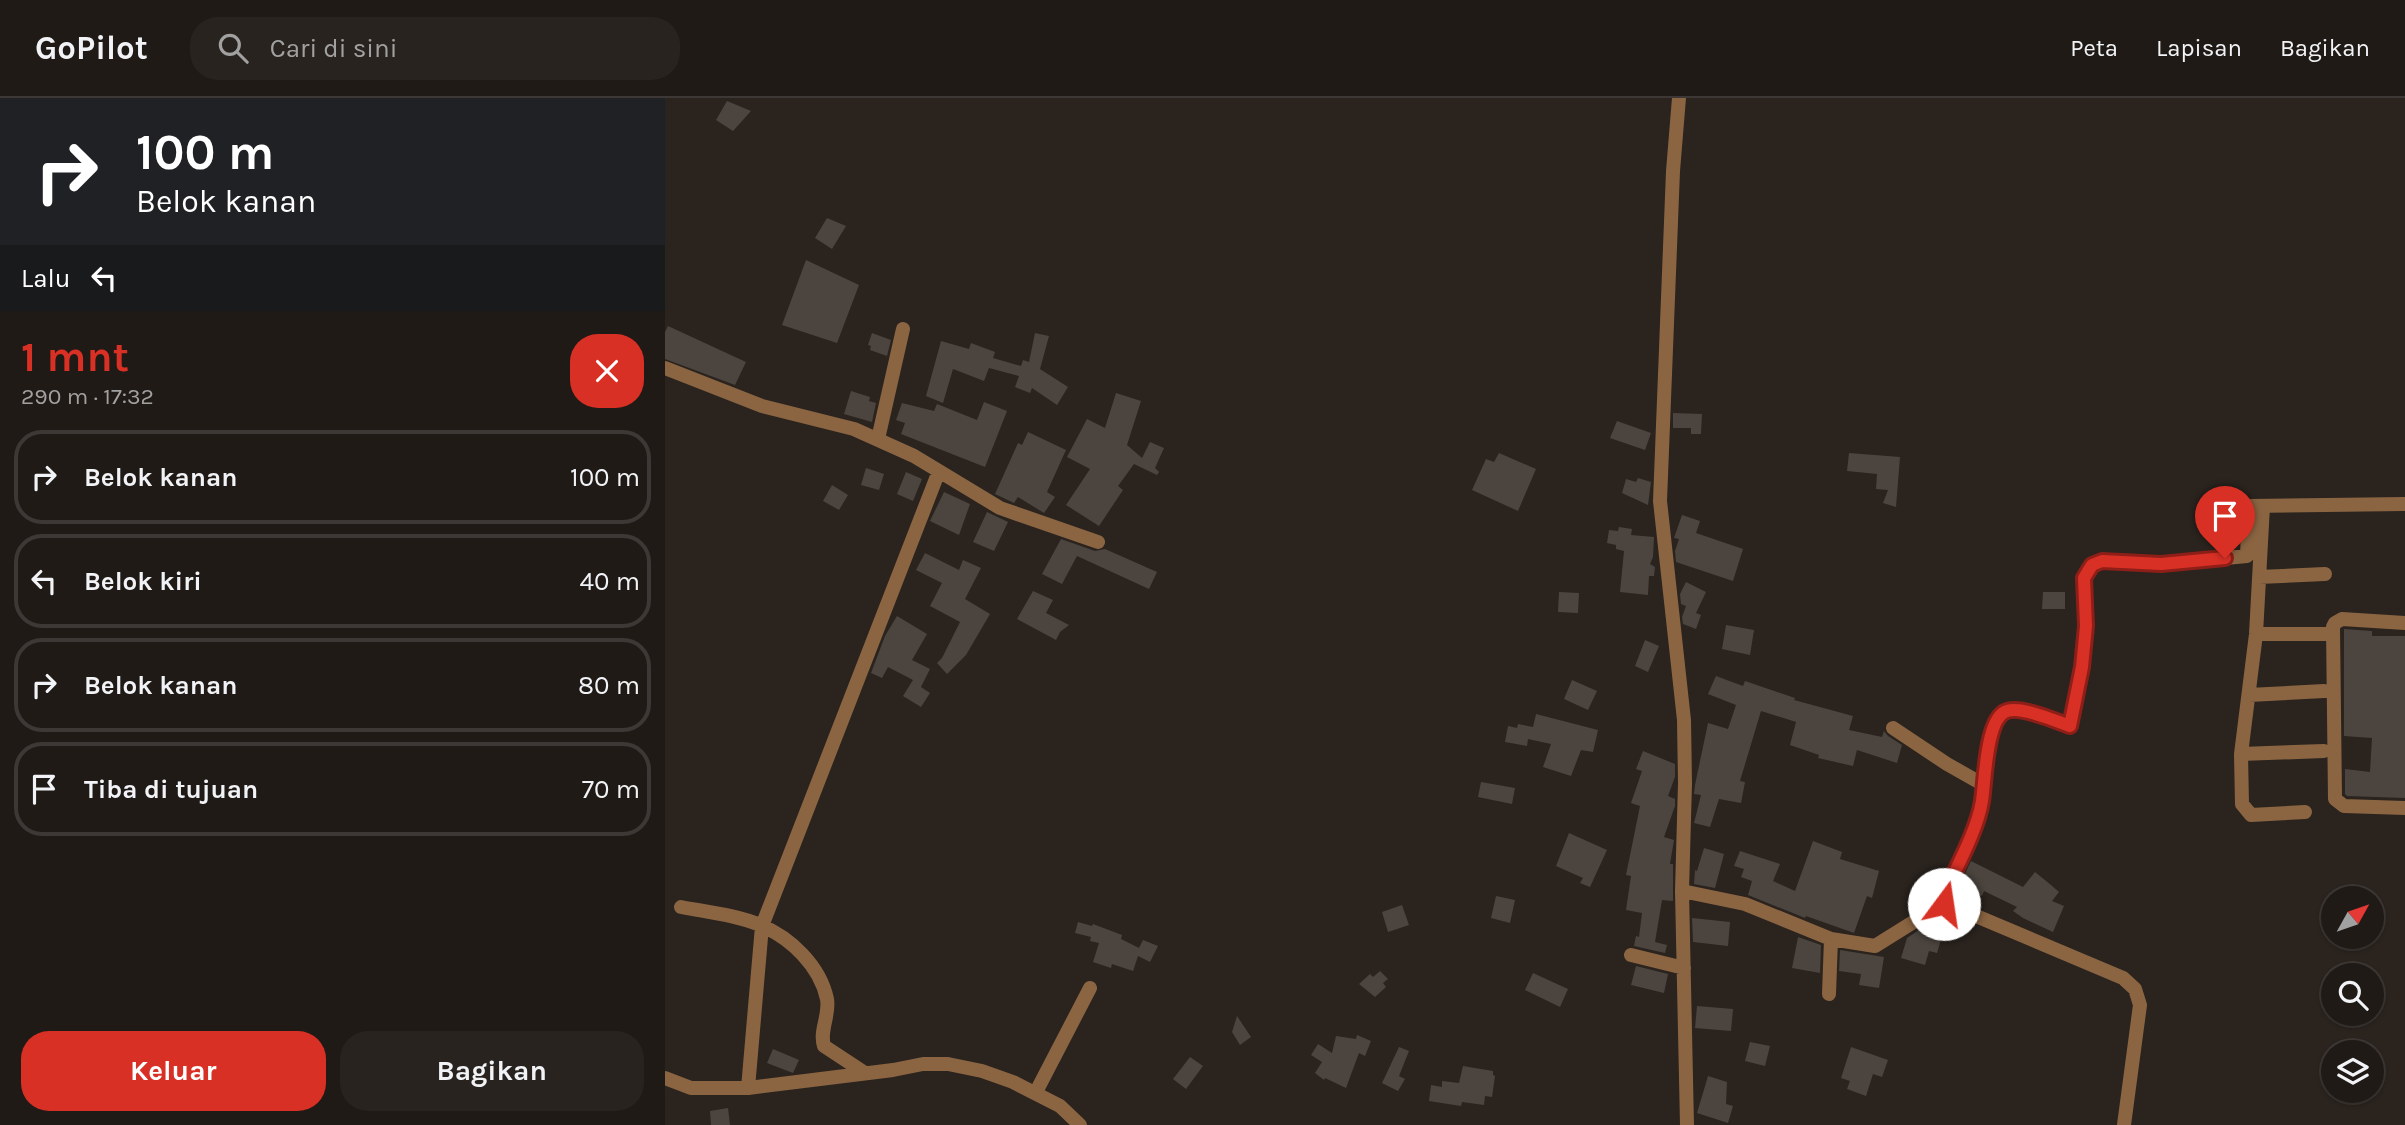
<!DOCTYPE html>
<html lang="id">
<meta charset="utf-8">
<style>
body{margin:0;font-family:Karla,sans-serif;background:#28231f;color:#f1f3f6;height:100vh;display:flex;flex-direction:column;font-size:26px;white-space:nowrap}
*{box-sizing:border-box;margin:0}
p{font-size:23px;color:#a2a1a1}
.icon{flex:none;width:38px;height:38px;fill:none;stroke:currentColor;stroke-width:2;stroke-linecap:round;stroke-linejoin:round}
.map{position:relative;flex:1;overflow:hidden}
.panel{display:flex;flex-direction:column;background:#201a16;width:665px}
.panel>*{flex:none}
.guide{background:#202124;color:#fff;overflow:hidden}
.needle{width:46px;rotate:50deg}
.controls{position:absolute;left:1656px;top:788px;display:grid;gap:14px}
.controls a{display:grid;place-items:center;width:63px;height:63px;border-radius:50%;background:#201a16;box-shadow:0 2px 5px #0004,0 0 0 2px #3d3835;font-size:35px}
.pin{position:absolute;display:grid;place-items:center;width:60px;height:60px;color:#fff;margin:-72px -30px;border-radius:50% 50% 50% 0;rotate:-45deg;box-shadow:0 0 7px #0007}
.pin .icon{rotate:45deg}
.me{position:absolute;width:77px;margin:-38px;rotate:14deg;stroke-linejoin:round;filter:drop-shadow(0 0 5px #0008)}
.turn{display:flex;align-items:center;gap:24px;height:147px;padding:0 21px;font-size:32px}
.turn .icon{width:91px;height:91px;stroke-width:2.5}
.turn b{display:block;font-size:49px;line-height:60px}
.then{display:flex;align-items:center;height:66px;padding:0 21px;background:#0003;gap:14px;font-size:26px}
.round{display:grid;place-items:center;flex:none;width:74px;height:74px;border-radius:28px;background:#28231f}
.overview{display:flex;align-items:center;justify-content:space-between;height:119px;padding:0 21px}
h1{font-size:42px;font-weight:700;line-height:52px;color:#d93025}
.button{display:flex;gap:14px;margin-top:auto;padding:14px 21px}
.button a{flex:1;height:80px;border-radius:28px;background:#d93025;color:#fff;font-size:28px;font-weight:700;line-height:80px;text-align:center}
.button a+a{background:#28231f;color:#f1f3f6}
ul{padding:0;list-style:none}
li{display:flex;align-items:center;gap:21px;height:94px;margin:0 14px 10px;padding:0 7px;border:4px solid #3d3835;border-radius:28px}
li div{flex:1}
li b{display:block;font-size:26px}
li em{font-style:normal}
header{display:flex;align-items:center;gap:42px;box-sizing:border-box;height:98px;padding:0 35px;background:#201a16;border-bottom:2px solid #3d3835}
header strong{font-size:33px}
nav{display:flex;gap:38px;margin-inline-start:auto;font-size:24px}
.search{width:490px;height:63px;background:#28231f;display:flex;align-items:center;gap:18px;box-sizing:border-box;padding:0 24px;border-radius:28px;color:#a2a1a1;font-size:26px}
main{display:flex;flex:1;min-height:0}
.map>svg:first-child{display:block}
.building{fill:#4c453f}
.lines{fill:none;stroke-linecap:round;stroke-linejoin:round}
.minor{stroke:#8b6542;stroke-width:14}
.route-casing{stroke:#8d1f18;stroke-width:18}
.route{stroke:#d93025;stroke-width:12}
</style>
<header>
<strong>GoPilot</strong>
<div class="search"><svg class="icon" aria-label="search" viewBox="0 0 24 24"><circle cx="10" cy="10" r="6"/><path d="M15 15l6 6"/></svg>Cari di sini</div>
<nav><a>Peta</a><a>Lapisan</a><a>Bagikan</a></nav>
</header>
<main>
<section class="panel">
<div class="guide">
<div class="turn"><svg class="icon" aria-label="right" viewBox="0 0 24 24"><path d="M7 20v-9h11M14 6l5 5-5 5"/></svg><div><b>100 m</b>Belok kanan</div></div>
<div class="then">Lalu<svg class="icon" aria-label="left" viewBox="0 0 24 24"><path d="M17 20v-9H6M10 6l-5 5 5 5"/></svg></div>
</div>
<div class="overview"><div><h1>1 mnt</h1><p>290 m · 17:32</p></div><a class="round" style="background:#d93025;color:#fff"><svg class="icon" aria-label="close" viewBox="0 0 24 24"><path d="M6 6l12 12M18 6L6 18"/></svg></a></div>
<ul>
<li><svg class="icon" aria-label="right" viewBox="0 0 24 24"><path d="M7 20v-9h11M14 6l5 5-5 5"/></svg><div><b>Belok kanan</b></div><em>100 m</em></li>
<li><svg class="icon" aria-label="left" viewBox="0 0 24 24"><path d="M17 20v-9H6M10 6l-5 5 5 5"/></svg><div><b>Belok kiri</b></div><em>40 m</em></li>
<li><svg class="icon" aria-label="right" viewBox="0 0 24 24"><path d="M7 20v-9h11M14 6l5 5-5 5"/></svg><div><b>Belok kanan</b></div><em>80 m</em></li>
<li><svg class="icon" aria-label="arrive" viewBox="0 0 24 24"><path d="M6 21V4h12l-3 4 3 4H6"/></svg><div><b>Tiba di tujuan</b></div><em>70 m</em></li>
</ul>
<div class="button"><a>Keluar</a><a>Bagikan</a></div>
</section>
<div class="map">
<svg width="1740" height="1027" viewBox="0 0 1740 1027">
<rect width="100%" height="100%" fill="#2a231e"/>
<!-- building -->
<path class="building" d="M62 3 86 13 68 33 51 22Z
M162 120 181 128 167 151 150 140Z
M141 162 194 187 172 245 117 227Z
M3 228 81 264 70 287 0 261V234Z
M207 235 226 242 222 258 205 252 206 248 203 247Z
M370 235 384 238 375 271 403 289 392 307 367 290 365 295 350 289 354 278 324 270 319 283 288 271 278 305 261 298 276 243 304 251 306 245 330 254 328 260 356 268 358 262 364 264Z
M186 293 205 299 204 303 211 305 207 324 179 316Z
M451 295 476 303 462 347 477 360 485 344 499 350 490 370 494 374 492 377 469 366 453 388 458 392 434 428 401 407 425 371 402 359 422 321 440 330Z
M319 304 342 313 320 369 236 336 240 325 231 322 237 305 269 313 272 306 312 322Z
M1008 315 1037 316 1036 336H1026V330H1008Z
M952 323 986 335 980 352 945 340Z
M363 334 401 352 382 394 390 399 379 415 353 399 349 405 330 396 353 345 357 347Z
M834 355 871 371 853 413 807 392 821 361 829 364Z
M1184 355 1235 359 1231 409 1218 405 1223 392 1211 391 1212 376 1182 373Z
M201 370 219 376 214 392 196 387Z
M241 374 257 381 248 403 232 396Z
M973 380 986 384 983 407 957 395 961 381 971 384Z
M167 387 183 397 174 412 158 403Z
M279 394 305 406 294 437 265 423Z
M322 414 343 424 329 453 308 444Z
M1017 417 1035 423 1031 435 1078 451 1068 483 1011 464 1010 453 1014 441 1009 440Z
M954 429 967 431 966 437 989 439 988 459 985 466 990 469 989 478H984L983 497 955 494 959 453 951 451V447L942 445 944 432 953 433Z
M396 441 430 453 440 451 492 474 484 491 412 458 397 486 377 476Z
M260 455 294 472 298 462 316 470 300 501 325 516 301 557 282 576 272 565 277 560 295 524 265 508 277 485 251 472Z
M1021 484 1041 494 1031 515 1036 517 1031 531 1018 526 1017 519 1021 508 1016 506 1015 496Z
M368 493 388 502 381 515 404 527 395 534 391 542 352 521Z
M894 494 914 495 913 515 893 514Z
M1378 494H1400V511H1377Z
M232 518 262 536 247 562 265 571 256 589 265 595 256 609 238 598 248 582 223 569 217 580 206 575 220 538Z
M1061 527 1089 532 1085 557 1057 551Z
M1679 531 1707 533V538H1740V700L1682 698 1680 696V671L1705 674 1707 640 1679 638Z
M980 542 994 548 983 574 970 568Z
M1051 578 1078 588 1080 583 1130 600 1129 602 1188 618 1184 632 1217 639 1219 633 1223 638 1237 647 1232 665 1192 652 1188 668 1153 660 1154 657 1125 647 1131 624 1096 613 1075 683 1080 684 1076 705 1054 701 1045 729 1029 725 1036 697 1029 696 1030 687 1043 625 1063 631 1071 607 1043 596Z
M907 582 932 593 923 612 899 601Z
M871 616 933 632 928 654 916 652 906 678 878 669 886 646 863 641 862 648 840 644 843 628 852 630 853 626 868 629Z
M978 653 1010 666V679L1003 698 1010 701V708L999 739 1009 742 1005 766H1008V803L997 802 990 844 1002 847 1000 855 969 848 971 838 974 839 977 815 961 812 966 778 961 777 975 708 966 705 977 673 971 671Z
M816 684 850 690 847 706 813 699Z
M904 735 942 752 925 789 915 785 918 780 891 768Z
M1148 743 1177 754 1175 761 1214 773 1207 800 1202 798 1189 835 1141 818 1140 820 1083 797 1087 783 1076 779 1079 771 1069 768 1075 753 1115 766 1108 783 1130 793Z
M1039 750 1059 756 1050 790 1029 786 1030 772 1032 773Z
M1306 763 1358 789 1370 774 1386 787 1394 794 1387 803 1399 808 1388 834 1358 820 1348 813 1352 809 1319 793 1317 798 1305 793 1303 797 1292 792Z
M831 798 850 802 845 825 826 820Z
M737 807 744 827 723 834 717 814Z
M1027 820 1065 824 1063 848 1028 844Z
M413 824 427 828 428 826 457 837 456 841 474 850 478 842 493 848 485 864 473 858 468 873 447 866 446 870 428 864 434 845 425 843 426 839 410 835Z
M1254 832 1277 838 1272 855 1264 853 1260 867 1236 860 1242 840Z
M1133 839 1156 847 1155 875 1127 870Z
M1175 852 1219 859 1214 890 1194 887 1196 876 1174 873Z
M971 868 1003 876 999 895 966 887Z
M715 873 723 881 718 885 721 889 710 899 694 886 705 876 708 879Z
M868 875 903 891 895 909 860 892Z
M1032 908 1068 911 1066 933 1030 930Z
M572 918 586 939 575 947 567 934Z
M692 937 706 943 700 958 694 955 681 990 660 980 659 982 650 975 657 964 646 957 653 946 667 955 671 938 691 941Z
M1085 944 1105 948 1100 968 1080 963Z
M734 949 744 953 734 978 740 981 733 993 717 985Z
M1186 949 1223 962 1217 979 1208 976 1201 998 1182 991 1185 983 1176 980Z
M108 951 134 962 128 975 102 965Z
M525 959 538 968 521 991 508 981Z
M798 968 828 973V977L830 978 827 999 820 998 819 1007 797 1004 796 1008 764 1003 766 987 777 989V983L794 985Z
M1043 978 1062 984 1061 1006 1068 1008 1063 1025 1032 1015Z
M63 1010 65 1027H46L45 1013Z"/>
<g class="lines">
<!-- minor -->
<path class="minor" d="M1014 0 1008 73 995 403 1019 622 1020 685 1017 793 1022 1027
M0 270 97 308 189 331 249 358 335 410 433 444
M213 341 238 231
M1598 408 1591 536 1576 656 1577 706 1586 717 1640 714
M1594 479 1660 476
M1740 525 1677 521 1670 525 1668 529 1670 701 1679 708 1740 710
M1591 536H1661
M1584 597 1659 593
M1228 630 1282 666 1319 687
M1576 656 1659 653
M1017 793 1080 806 1166 841 1164 896
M1274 808C1287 777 1312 735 1317 703 1320 683 1321 627 1338 615 1351 605 1390 623 1405 628L1417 569 1421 528 1419 480 1427 467 1437 463 1496 466 1582 458 1584 408 1740 406
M16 809C42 814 71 817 95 827 126 840 155 868 162 901 165 917 154 933 159 948L200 975
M1166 841 1210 848 1274 808 1285 807 1458 880 1470 891 1475 907 1459 1027
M966 857 1019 870
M0 980 26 990H83L228 972 258 966H283L317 973 348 984 395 1008 415 1027
M83 990 97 828 274 373
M371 994 425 890"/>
</g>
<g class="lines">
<defs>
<path id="route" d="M1279 806 1274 808C1287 777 1312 735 1317 703 1320 683 1321 627 1338 615 1351 605 1390 623 1405 628L1417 569 1421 528 1419 480 1427 467 1437 463 1496 466 1560 460"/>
</defs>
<!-- route casing -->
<use href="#route" class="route-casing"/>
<!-- route -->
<use href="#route" class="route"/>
</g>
</svg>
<div class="controls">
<a><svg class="needle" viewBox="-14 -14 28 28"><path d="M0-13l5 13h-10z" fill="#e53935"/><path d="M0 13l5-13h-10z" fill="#a2a1a1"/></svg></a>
<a><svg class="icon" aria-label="search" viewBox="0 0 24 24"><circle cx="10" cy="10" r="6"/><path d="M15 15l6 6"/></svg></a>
<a><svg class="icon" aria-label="layers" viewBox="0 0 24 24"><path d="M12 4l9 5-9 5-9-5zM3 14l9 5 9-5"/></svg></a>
</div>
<div class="pin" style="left:1560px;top:460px;background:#d93025"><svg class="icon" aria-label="arrive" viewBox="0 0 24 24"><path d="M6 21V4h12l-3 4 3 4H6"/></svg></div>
<svg class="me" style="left:1279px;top:806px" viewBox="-20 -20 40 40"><circle r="19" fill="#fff"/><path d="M0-13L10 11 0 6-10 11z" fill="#d93025"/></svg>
</div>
</main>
